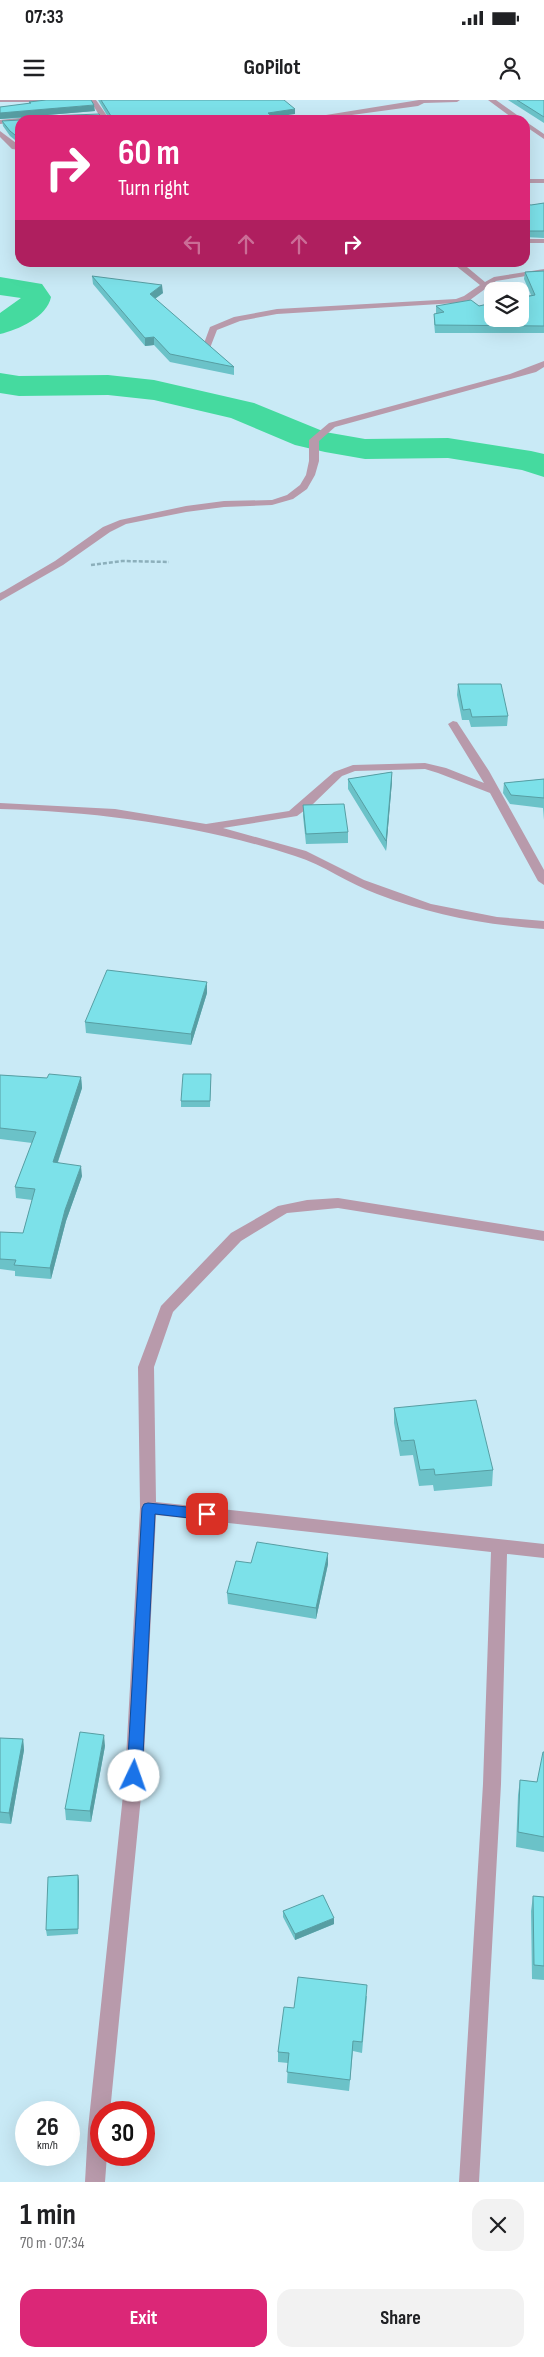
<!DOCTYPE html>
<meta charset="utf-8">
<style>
body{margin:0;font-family:"Sofia Sans Condensed",sans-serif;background:#f2f2f2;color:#202124;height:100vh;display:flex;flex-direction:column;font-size:19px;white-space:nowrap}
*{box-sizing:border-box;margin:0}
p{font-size:16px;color:#757577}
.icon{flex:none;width:28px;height:28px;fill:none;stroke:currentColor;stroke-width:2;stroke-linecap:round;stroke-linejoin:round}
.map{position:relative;height:2082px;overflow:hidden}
.panel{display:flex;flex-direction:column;background:#fff;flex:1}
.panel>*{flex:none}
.banner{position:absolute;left:15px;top:15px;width:515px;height:152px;border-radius:15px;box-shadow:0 5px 20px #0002;background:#db2777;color:#fff;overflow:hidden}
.tools{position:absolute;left:484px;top:182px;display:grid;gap:10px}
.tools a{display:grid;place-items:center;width:45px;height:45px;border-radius:10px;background:#fff;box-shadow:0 5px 20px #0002;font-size:25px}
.speed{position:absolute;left:15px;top:2001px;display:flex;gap:10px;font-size:25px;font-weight:700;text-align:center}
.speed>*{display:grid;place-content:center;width:65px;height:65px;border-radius:50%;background:#fff;box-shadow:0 5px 20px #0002;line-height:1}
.speed small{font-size:12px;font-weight:400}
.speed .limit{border:8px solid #d22;background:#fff;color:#111}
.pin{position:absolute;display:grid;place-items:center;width:42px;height:42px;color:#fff;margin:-21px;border-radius:10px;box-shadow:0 2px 8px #0006}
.me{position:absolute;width:55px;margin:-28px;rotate:3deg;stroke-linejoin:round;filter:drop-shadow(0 0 4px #0008)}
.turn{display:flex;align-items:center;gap:18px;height:105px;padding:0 20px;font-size:22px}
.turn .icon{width:65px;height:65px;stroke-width:2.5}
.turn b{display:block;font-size:35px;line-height:42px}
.lanes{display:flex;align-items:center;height:48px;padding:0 20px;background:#0003;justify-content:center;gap:25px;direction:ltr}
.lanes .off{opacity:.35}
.round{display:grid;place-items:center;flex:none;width:52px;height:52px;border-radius:15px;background:#f2f2f2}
.summary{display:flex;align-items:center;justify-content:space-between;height:85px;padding:0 20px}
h1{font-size:30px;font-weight:700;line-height:38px}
.cta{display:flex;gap:10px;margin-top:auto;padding:10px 20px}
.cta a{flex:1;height:58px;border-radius:15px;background:#db2777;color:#fff;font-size:20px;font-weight:700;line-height:58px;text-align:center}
.cta a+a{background:#f2f2f2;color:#202124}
.status{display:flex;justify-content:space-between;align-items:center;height:35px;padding:0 25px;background:#fff;direction:ltr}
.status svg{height:14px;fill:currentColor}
header{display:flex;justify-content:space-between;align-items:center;height:65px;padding:0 20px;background:#fff;font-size:22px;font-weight:700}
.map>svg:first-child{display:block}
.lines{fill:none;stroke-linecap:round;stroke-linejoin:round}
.river{fill:#45da9f;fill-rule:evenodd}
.path{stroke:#8cafbb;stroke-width:2.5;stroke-dasharray:4 2;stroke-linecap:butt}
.minor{fill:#b89aab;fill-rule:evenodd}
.wall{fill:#6bc2c8}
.shaded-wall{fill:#579ea3}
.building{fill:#7ce1e9;stroke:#579ea3}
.route{fill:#1a73e8;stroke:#114b97}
</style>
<div class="status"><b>07:33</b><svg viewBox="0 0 49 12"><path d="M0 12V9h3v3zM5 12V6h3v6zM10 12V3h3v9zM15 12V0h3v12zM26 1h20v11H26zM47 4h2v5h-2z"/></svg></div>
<header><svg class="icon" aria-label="menu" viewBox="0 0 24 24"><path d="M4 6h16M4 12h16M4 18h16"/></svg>GoPilot<svg class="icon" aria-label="person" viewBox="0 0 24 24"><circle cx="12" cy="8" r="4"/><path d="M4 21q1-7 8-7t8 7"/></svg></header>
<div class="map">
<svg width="544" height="2082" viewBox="0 0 544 2082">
<rect width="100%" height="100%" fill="#c9eaf6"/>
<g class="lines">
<!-- river -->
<path class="river" d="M0 177 42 184 51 197C47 217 18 230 0 234V213L21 198 0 195Z
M0 273 19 276 108 275 154 280 254 303 325 332 365 339 448 338 531 351 544 354V377L522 370 448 358 365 359 325 352 295 345 231 318 154 300 108 295 19 296 0 293Z"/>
<!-- path -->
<path class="path" d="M91 465 122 461 169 462"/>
<!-- minor -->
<path class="minor" d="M0 0H67L64 2H0Z
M90 0H96L110 20H102Z
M419 0H460L457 2 424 3 418 6 315 20H295Z
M488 0H496L524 20H515Z
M38 16 40 17V19L20 20V22L0 24V20Z
M525 21 544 34V39L525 26Z
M0 31 20 46V50L12 49 0 37Z
M525 79H544V83H525Z
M525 139H544V143H525Z
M451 162H461L485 182 494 177 544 169V173L496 181 470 200 456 203 277 214 240 221 217 230 210 248 203 246 210 227 234 217 277 209 456 199 464 196 480 185Z
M544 261V267L536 272 335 327 319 341V361L315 375 307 389 293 399 272 405 224 407 186 412 126 424 110 432 63 465 0 501V493L4 491 55 461 103 427 120 420 186 406 224 401 272 400 287 395 300 385 306 375 309 361V340L329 323 510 274Z
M453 621 457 622 489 671 544 770V785L538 781 490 693 438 673 425 669 355 671 342 676 313 704 297 716 223 728 306 751 364 780 431 804 497 817 544 821V829C487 825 431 815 377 794 349 784 324 765 295 756 199 725 101 712 0 709V703L115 709 206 724 289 711 334 672 353 665 425 663 446 668 484 683 448 624Z
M338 1098 544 1131V1141L338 1108 287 1113 241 1141 173 1212 154 1267 156 1402 544 1444V1458L507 1454 501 1684 479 2082H459L483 1684 491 1452 156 1415 143 1676 110 2012H101V2055H107L105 2082H85L88 2029 125 1676 140 1408 138 1267 161 1206 231 1133 278 1106 307 1100Z"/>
</g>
<!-- wall -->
<path class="wall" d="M98 0H284L295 14 20 20V44L10 36 3 26 2 21 20 20 21 18 0 19V7L29 4V2L95 11 34 16 108 17Z
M508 0H544V23Z
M544 103V138L525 137V104L531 105Z
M544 171V233H435L434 222V214H436V206H479L531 195 524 179 525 172Z
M92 176 163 193 155 199 234 267V275L170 262 154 245 145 246 93 184Z
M458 584 508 616 507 626 471 627 469 620H462L457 595Z
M392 672V681L386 751 348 689V679Z
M544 679V720L543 708 510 704 503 693 504 683Z
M303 705 348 732V743L306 744 303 716Z
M207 893 191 945 86 933 85 922Z
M0 975 47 978 81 977 82 988 58 1062 82 1076 66 1121 51 1179 15 1176V1171L0 1169V1132L23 1133 32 1100 16 1098 15 1087 32 1043 0 1039Z
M211 980 210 1007H181V1001Z
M394 1308 493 1370 492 1386 434 1391 433 1385 419 1386 413 1355 400 1356 394 1323Z
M251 1463 328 1464 316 1519 228 1504 227 1493Z
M0 1638 23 1639 24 1650 11 1724 0 1723Z
M105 1646 91 1722 66 1720 65 1709Z
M544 1652V1752L516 1747 518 1695 520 1680 537 1682Z
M79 1781 78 1834 47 1836 46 1830Z
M533 1796 544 1797V1880L532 1879 531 1811Z
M283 1811 334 1824 295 1840 283 1817Z
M367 1896 362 1953 353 1951 349 1991 287 1983 288 1963 278 1962V1952L294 1908Z"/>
<!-- shaded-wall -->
<path class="shaded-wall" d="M94 5 95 11 0 19V13Z
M295 9V14L268 18V13Z
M162 185 163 193 150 202V194Z
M154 237V245L145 246V238Z
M392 672V681L386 751V741Z
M207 882V893L191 945V934Z
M81 977 82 988 54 1073 53 1062Z
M81 1066 82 1076 66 1121 51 1179 50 1168 65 1110Z
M328 1453V1464L316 1519V1508Z
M104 1635 105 1646 91 1722 90 1711Z
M23 1639 24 1650 11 1724 9 1713Z
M78 1775 79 1781 78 1834Z
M334 1818V1824L295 1840V1834Z"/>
<!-- building -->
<path class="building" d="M46 0H91L94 5 0 13V7L31 3 29 2Z
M101 0H284L295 9 268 13 276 20H20V39L10 31 2 21 20 20 22 17 99 14 102 17 111 16Z
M517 0H544V17Z
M544 103V131H525V104L531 105Z
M544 171V226L435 225 434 214 444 212 436 206 471 200 479 206 492 203V219H520V198L535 195 525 172Z
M92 176 162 185 150 194 234 267 170 254 154 237 145 238Z
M458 584H501L508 616 472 617 470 609 463 610Z
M392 672 386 741 348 679Z
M544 679V698L511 695 504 683Z
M344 704 348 732 306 734 303 705Z
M107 870 207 882 191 934 85 922Z
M49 974 81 977 53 1062 81 1066 65 1110 50 1168 14 1165 16 1160 0 1159V1132L23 1133 35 1089 15 1087 36 1032 0 1028V975L47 978Z
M183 974H211L210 1001H181Z
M476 1300 493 1370 435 1375 434 1369 420 1370 414 1340 401 1341 394 1308Z
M257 1442 328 1453 316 1508 227 1493 236 1461 251 1463Z
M80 1632 104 1635 90 1711 65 1709Z
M0 1638 23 1639 9 1713 0 1712Z
M543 1652H544V1737L518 1732 520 1680 537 1682Z
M78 1775V1829L46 1830 48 1777Z
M323 1795 334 1818 295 1834 283 1811Z
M533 1796 544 1797V1866L534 1865Z
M298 1877 367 1885 362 1942 353 1941 350 1980 287 1972 289 1953 278 1952 284 1907 294 1908Z"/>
<!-- route -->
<path class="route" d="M148 1403 207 1409 211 1411 213 1414 211 1418 207 1420 155 1414 142 1676 139 1681 134 1683 129 1681 127 1676 142 1408 144 1404Z"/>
</svg>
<div class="tools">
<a><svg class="icon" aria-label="layers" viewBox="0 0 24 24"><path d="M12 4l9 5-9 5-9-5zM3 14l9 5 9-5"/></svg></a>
</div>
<div class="speed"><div>26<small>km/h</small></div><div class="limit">30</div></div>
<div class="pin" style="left:207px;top:1414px;background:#d93025"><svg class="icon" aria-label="arrive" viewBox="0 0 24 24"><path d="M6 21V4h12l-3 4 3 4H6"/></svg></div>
<svg class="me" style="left:134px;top:1676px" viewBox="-20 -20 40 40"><circle r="19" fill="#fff"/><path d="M0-13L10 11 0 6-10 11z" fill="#1a73e8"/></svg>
<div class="banner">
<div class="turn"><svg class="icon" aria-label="right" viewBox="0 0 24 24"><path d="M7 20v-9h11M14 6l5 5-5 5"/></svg><div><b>60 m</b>Turn right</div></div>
<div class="lanes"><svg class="icon off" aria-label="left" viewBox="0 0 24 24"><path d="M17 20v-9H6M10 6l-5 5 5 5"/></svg><svg class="icon off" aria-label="ahead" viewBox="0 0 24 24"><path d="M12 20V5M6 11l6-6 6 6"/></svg><svg class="icon off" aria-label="ahead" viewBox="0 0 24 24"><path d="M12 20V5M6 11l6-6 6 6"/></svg><svg class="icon" aria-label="right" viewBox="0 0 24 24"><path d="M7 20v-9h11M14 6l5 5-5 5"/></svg></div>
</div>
</div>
<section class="panel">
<div class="summary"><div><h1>1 min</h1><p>70 m · 07:34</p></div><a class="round"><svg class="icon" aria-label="close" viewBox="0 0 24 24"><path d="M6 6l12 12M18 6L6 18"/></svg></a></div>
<div class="cta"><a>Exit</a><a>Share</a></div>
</section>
